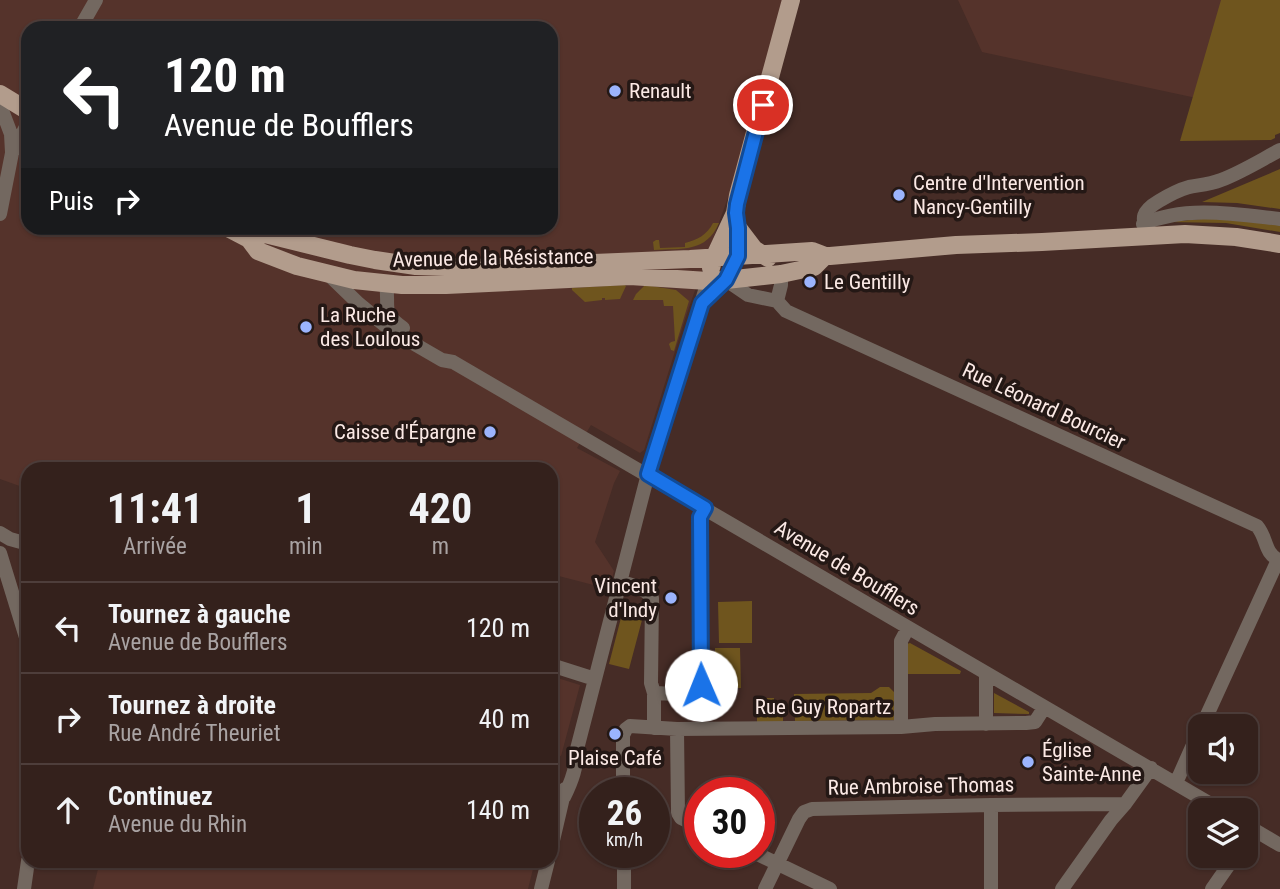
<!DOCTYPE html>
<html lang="fr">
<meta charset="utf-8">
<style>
body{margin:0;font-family:"Roboto Condensed",sans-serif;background:#3c2925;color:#f1f3f6;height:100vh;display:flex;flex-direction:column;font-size:26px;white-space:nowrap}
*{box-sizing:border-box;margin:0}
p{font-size:23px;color:#a9a3a3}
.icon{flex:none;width:38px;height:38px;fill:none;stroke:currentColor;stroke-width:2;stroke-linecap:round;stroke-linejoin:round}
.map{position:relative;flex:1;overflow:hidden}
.panel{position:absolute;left:21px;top:462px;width:537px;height:406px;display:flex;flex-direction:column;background:#34211c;border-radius:21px;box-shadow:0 2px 5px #0004,0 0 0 2px #4e3e3b}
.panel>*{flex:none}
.banner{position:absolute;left:21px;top:21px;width:537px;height:214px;border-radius:21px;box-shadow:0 2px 5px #0004,0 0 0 2px #4e3e3b;background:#202124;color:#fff;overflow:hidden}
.controls{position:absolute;left:1188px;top:714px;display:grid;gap:14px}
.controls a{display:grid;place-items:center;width:70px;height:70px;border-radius:14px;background:#34211c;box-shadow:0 2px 5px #0004,0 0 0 2px #4e3e3b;font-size:35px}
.speed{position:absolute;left:579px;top:777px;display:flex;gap:14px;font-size:35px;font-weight:700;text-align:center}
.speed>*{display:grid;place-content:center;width:91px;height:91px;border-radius:50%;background:#34211c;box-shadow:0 2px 5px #0004,0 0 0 2px #4e3e3b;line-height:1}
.speed small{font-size:18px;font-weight:400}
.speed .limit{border:10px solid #d22;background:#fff;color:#111}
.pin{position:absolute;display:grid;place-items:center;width:60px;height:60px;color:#fff;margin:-30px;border:4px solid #fff;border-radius:50%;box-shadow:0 2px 7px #0007}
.me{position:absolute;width:77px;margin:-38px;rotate:359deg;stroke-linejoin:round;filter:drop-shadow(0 0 5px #0008)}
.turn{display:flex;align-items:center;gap:24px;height:147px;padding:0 28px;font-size:32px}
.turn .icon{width:91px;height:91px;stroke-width:2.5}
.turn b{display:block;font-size:49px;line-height:60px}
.then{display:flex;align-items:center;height:66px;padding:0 28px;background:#0003;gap:14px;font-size:26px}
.eta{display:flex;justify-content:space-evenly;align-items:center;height:119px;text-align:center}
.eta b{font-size:42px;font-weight:700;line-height:49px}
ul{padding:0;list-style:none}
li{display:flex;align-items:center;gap:21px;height:91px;padding:0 28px;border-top:2px solid #4e3e3b}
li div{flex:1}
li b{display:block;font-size:26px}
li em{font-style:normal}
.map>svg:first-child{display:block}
.built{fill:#55332b;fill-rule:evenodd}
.green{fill:#6f551e}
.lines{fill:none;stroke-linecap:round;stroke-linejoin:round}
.minor{stroke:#736860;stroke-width:14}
.major{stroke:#b29c8c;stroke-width:18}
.route-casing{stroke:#114b97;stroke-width:18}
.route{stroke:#1a73e8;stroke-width:12}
.poi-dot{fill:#9bb4fd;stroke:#241815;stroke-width:2.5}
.labels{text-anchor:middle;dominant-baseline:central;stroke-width:7;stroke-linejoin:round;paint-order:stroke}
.poi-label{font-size:21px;fill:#fbe9e5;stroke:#241815;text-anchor:start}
.street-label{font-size:21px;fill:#fbe9e5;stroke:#241815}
</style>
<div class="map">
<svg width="1280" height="889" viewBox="0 0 1280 889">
<rect width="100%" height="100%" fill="#462c26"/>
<!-- built -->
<path class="built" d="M0 0H784L738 169 687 313 644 450 640 453 591 425 577 448 620 471 614 483 595 542 614 571 609 589 551 574V469H28V489L0 479ZM28 28H551V228H28Z
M958 0H1280V116L982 52Z
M551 676 580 685 561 756 551 754Z
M100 861H535L528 889H93Z"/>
<!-- green -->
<path class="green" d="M1221 0H1280V133L1275 135V138L1271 140 1180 141Z
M1280 169V209L1237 203 1202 202Z
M1213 218 1280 225V232L1226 223 1168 222Z
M713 223H719C706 253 682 248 654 250L653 242 656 240H659L660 248 685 247V243C697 240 707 235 713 223Z
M625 285 626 286 620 299 605 300V298H602V300L585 302 572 290V288Z
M645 285 676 290 689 301 674 351 671 350 669 344 671 342 675 341 673 306H664L663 300H633L636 294Z
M752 601V643H719L718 602Z
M622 614 642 620 629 669 609 664Z
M910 643 961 671 960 674H906L907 644Z
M715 648H740L741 688H715Z
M880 687H889L895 693 894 720 795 721 794 694 871 693Z
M994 693 1029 712V714L994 713Z
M757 698H774V705H783V723H757Z"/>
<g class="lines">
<!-- minor -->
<path class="minor" d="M80 28 96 0
M0 105 11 134 12 152
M0 214 12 153 28 123
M1143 224C1185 205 1236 214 1280 219
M1149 236C1140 218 1142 211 1159 201 1169 195 1178 190 1189 187 1200 185 1211 184 1221 180 1242 172 1261 160 1280 150
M329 275 359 304 392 331 442 360 453 362 1221 810
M386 283C390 309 380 312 403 328
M777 301 786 311 1257 526C1268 539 1263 552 1280 561
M777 301 781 285V274
M702 303 726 280 748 295 777 301
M0 533 10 539 28 544
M0 553 28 644
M621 582C633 585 645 588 652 598L651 683 654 693V728
M551 665 595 679
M986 674V724
M654 693C669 693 692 698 701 685L700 517 705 508
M1202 726 1278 560
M901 727V641L908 628
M677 729 678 813 681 818 700 827
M1176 783 1200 729
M623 793V735L626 729 630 726 677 729 901 727 935 724 1026 723 1035 722 1044 708
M564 797C572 781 577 767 577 749L648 474 708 281
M28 823 26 835 28 839
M1246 825 1280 845
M551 849 565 789
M624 852V889
M753 852 830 889
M24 889 28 861
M541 889 548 861
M765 889 799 819 804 812 812 809 991 805 1125 804
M991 889V805
M1062 889 1111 820 1125 804 1151 768
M1212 889 1235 856"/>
<!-- major -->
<path class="major" d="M0 94 28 111
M228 228 249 239 258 251 297 266 354 280 402 285H446L630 276 708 281 726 280 781 274 814 267 825 256
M738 228 754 249 768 258
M249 239 265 234 350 255 375 260 416 266 474 268 690 259 812 251 825 256H830L956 245 1042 242 1185 234 1236 237 1280 244
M711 268 714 258 735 213 738 195 791 0"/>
</g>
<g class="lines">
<defs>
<path id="route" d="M701 685 700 517 705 508 648 474 702 303 726 280 738 256V228L736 213 737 204 763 105"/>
</defs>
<!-- route casing -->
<use href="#route" class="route-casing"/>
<!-- route -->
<use href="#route" class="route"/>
</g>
<!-- markers -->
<g class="poi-dot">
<circle cx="615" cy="91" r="7"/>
<circle cx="899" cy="195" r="7"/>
<circle cx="810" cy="282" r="7"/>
<circle cx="306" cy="327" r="7"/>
<circle cx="490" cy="432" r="7"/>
<circle cx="671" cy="598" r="7"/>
<circle cx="615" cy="734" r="7"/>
<circle cx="1028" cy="762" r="7"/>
</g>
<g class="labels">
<!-- poi labels -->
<g class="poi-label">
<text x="629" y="91">Renault</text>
<text x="913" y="183">Centre d'Intervention<tspan x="913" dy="24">Nancy-Gentilly</tspan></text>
<text x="824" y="282">Le Gentilly</text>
<text x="320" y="315">La Ruche<tspan x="320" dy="24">des Loulous</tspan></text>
<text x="476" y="432" text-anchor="end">Caisse d'Épargne</text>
<text x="657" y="586" text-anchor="end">Vincent<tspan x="657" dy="24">d'Indy</tspan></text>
<text x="1042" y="750">Église<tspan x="1042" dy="24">Sainte-Anne</tspan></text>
<text x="615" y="758" text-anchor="middle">Plaise Café</text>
</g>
<!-- street labels -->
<g class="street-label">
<text transform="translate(493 258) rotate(-1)">Avenue de la Résistance</text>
<text transform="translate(1044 406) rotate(25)">Rue Léonard Bourcier</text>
<text transform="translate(847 568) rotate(31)">Avenue de Boufflers</text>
<text x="823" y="707">Rue Guy Ropartz</text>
<text transform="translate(921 786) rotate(-1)">Rue Ambroise Thomas</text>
</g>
</g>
</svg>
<div class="controls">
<a><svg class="icon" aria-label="sound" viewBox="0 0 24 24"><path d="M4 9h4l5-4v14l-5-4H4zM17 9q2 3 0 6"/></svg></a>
<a><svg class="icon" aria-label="layers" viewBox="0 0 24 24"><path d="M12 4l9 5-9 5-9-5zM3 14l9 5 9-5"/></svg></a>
</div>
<div class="speed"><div>26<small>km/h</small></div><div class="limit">30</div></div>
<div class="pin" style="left:763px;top:105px;background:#d93025"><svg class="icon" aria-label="arrive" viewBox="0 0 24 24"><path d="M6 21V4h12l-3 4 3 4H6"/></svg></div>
<svg class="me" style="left:701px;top:685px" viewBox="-20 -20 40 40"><circle r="19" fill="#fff"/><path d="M0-13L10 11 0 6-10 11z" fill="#1a73e8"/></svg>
<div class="banner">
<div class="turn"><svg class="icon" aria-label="left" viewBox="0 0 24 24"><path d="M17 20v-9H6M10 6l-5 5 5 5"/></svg><div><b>120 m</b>Avenue de Boufflers</div></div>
<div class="then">Puis<svg class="icon" aria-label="right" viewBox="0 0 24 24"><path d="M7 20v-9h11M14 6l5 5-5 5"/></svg></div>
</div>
<section class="panel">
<div class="eta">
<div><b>11:41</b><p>Arrivée</p></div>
<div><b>1</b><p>min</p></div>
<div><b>420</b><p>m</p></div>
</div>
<ul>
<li><svg class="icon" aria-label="left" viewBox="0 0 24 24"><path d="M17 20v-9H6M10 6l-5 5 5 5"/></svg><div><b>Tournez à gauche</b><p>Avenue de Boufflers</p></div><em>120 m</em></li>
<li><svg class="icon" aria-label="right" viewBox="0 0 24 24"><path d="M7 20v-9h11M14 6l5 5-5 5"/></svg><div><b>Tournez à droite</b><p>Rue André Theuriet</p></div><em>40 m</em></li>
<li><svg class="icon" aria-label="ahead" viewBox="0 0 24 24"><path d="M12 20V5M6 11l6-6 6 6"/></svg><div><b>Continuez</b><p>Avenue du Rhin</p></div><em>140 m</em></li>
</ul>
</section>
</div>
